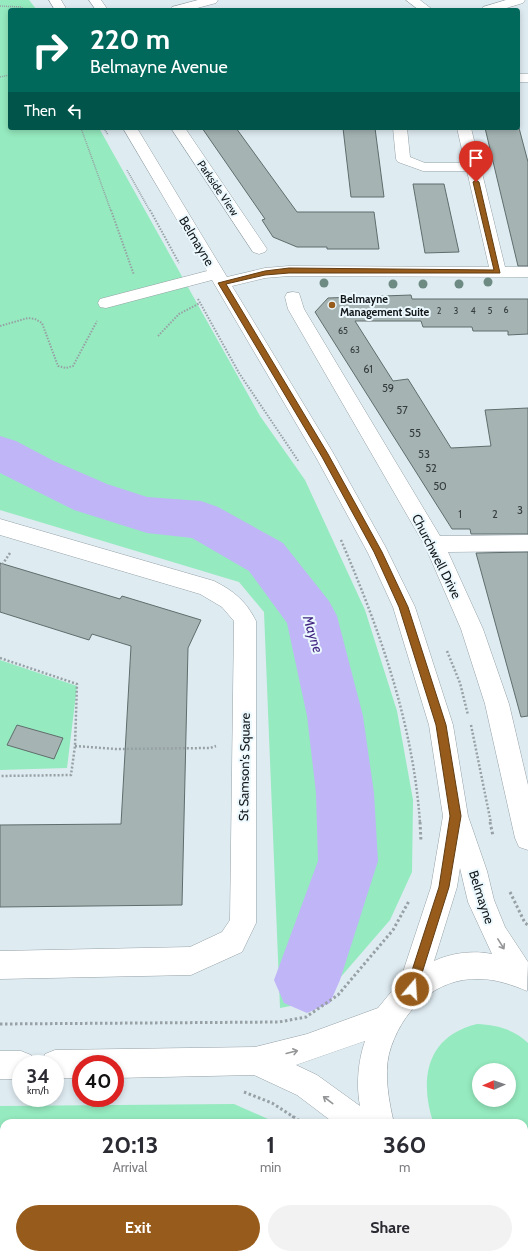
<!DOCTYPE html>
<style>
body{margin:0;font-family:Cabin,sans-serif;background:#f2f2f3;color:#2b2b33;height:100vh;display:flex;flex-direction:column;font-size:15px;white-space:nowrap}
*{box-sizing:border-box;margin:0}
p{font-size:13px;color:#7c7c81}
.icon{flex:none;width:22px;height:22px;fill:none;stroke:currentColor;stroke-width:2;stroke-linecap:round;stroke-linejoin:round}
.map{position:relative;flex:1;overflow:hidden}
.sheet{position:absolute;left:0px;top:1119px;width:528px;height:140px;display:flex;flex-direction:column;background:#fff;border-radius:12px 12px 0 0;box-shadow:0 2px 6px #0003}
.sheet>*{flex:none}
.hud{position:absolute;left:8px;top:8px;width:512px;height:122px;border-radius:4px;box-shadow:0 2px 6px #0003;background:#00695c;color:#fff;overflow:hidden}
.needle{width:26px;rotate:268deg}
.tools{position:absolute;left:472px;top:1063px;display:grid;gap:8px}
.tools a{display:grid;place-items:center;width:44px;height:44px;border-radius:50%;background:#fff;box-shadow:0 2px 6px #0003;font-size:20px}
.speed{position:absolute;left:12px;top:1055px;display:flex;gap:8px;font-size:20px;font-weight:700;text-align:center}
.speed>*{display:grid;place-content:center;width:52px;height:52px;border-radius:50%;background:#fff;box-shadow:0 2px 6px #0003;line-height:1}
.speed small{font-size:10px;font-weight:400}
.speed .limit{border:6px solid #d22;background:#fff;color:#111}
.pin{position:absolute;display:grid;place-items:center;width:34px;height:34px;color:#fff;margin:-41px -17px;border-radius:50% 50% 50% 0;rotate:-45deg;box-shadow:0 0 4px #0007}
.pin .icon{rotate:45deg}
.me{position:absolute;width:44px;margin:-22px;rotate:18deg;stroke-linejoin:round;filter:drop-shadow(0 0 3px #0008)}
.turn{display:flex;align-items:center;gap:14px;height:84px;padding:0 16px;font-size:18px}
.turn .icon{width:52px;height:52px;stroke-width:2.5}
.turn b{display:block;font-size:28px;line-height:34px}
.then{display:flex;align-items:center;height:38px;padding:0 16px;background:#0003;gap:8px;font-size:15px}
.eta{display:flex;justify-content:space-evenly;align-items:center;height:68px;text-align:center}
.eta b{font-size:24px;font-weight:700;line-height:28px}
.button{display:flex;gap:8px;margin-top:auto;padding:8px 16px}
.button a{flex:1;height:46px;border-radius:24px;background:#975c1b;color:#fff;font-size:16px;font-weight:700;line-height:46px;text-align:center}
.button a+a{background:#f2f2f3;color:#2b2b33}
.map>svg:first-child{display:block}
.green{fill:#95eabf;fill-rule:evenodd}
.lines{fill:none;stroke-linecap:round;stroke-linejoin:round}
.river{fill:#c0b5f7;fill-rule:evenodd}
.building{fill:#a5b3b3;stroke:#606d6d}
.minor-casing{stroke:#95a1a7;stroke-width:1}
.path-far3{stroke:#97a1a5;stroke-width:1.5;stroke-dasharray:1 1;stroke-linecap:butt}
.path-far2{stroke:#97a1a5;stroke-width:2;stroke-dasharray:1.5 1.5;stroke-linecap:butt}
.path-far1{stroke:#97a1a5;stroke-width:2.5;stroke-dasharray:2 2;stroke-linecap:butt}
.path{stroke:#97a1a5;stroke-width:3;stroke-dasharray:2.5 2.5;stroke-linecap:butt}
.minor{fill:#fff;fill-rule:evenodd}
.tree{fill:#6d8b83}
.oneway{stroke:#949697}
.route{fill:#975c1b;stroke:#623c12}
.poi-dot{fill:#975c1b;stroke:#ebf8fe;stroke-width:1.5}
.labels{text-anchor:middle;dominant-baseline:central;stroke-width:4;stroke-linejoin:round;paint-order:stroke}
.far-number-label{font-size:9px;fill:#363d3f}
.far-street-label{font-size:11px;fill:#111618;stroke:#ebf8fe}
.far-poi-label{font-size:11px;font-weight:bold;fill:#111618;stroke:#ebf8fe;text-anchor:start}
.number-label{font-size:11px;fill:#363d3f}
.street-label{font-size:13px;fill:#111618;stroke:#ebf8fe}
.water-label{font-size:14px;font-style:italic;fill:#412480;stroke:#ebf8fe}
</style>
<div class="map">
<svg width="528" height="1259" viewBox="0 0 528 1259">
<rect width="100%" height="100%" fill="#deebf1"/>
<!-- green -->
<path class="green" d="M0 0H29L37 10H10V128H99L260 416 305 480 365 610 397 711 413 800 412 872 390 920 326 994 306 1003 280 1008 264 612 239 582 0 510Z
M0 660 77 686 67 768 0 770Z
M477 1024C497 1025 513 1029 528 1043V1163L524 1165V1123L433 1122C419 1078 427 1036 477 1024ZM479 1070H509V1100H479Z
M234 1104 277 1123H4V1188H0V1106Z"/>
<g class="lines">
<!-- river -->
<path class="river" d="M0 436 16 441 54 461 107 484 147 497 201 501 218 507 283 543 329 601 337 616 363 716 374 793 378 861 340 980 330 1003 307 1013 284 1003 274 980 318 861 316 793 307 716 287 623 249 571 192 538 147 533 74 510 0 473Z"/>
</g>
<!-- building -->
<path class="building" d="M202 128H236L297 212H374L379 249H327V247H297L273 237 262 220 265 219Z
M343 128H375L384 197H351Z
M485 128H519L528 162V266H518Z
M413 184H444L459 252 425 253Z
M411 295 412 299H528V334L508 335V331H473L472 327H423L421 321H355L393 381 408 379 451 448 491 446 485 410 528 408V534H471L470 529H452L315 312 328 298Z
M528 552V716L521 717 476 553Z
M0 563 120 599 122 596 201 620 188 648 182 905 0 907V825L121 824 131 646 92 634 89 640 0 612Z
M17 725 63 738 54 759 7 745Z"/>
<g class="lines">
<defs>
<path id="minor" d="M49 0H61L67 10H55Z
M89 0H101L108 10H96Z
M198 0H218L216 3 190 10H170L172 7Z
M406 0H420L433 10H419Z
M506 0H525L523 3 500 10H481L483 7Z
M518 74H528V82H518Z
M123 128H137L227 277 265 268 289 266 489 267 467 171H423L398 162 396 159 393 128H407L410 157 425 163H465L457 128H471L505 267H528V277L289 276 265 278 232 286 332 451 385 546 415 607 453 725 468 816 487 871 494 900 505 927 528 962 527 991C513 985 495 979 480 979 435 977 400 1012 389 1054 384 1074 389 1103 394 1123H334L297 1095 254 1075 115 1078V1064H81V1078H55V1064H41L45 1054 55 1050 255 1047 307 1034 378 1008 400 981 431 887 443 816 429 725 393 607 368 553 317 459 212 280 106 308 100 307 98 303 100 299 207 271ZM460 868 468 902 492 954C473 950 451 953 434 961L457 887ZM365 1041C358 1061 356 1085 360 1106L317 1075 296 1065Z
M171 128H185L267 249 265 252 259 254 253 252Z
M293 292 299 293 304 309 440 536 528 535V551L448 552 483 629 509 704 528 785V850L519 847 515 838 485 704 461 629 425 546 288 309 285 297 287 293Z
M0 519 214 581C234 591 246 601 256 621V923L242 952 191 975 0 979V951L190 947 222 932 230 920 234 621 222 607 200 594 0 535Z
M0 1051H21L31 1055 35 1064H21V1079H0Z
M528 1215V1247L524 1249V1217Z
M0 1223H4V1255H0Z
M234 1255H266L268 1259H236Z
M454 1255H487L489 1259H456Z"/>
</defs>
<!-- minor casing -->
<use href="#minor" class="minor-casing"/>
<!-- path-far3 -->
<path class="path-far3" d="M0 6 21 7 25 10
M0 77 10 75
M81 128 111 211
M104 128 108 135
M127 170 150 211"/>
<!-- path-far2 -->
<path class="path-far2" d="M111 210 134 275
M150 210 179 263
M198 299 239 373 299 462
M0 326 28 318 35 319 42 323 58 366 66 368 73 366 97 321
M158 336 179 314 200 303"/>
<!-- path-far1 -->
<path class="path-far1" d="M341 540C380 631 413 723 420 823
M0 568 10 553
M447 651 460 683 468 715
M0 658 77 684 75 746 71 775 0 776
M471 725 491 823
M75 746 116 749 210 748 216 746"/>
<!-- path -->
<path class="path" d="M420 822 421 842
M490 822 493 836
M510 892 525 923 528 925
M0 1024 279 1022 306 1017 338 995 393 930 409 901
M244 1092 272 1103 303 1123
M291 1123 294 1116
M397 1255 401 1259"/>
<!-- minor -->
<use href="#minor" class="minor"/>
</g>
<!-- trees -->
<g class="tree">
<circle cx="488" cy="282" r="4.5"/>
<circle cx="324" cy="283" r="4.5"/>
<circle cx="393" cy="284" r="4.5"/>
<circle cx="423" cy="284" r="4.5"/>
<circle cx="459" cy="284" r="4.5"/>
</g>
<!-- one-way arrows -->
<defs><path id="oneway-shaft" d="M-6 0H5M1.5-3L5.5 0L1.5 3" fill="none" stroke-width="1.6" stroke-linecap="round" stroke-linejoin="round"/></defs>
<g class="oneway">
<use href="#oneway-shaft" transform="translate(501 944) rotate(58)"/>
<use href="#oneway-shaft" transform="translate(292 1052) rotate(-14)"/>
<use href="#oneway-shaft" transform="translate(328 1100) rotate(-143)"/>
</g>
<!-- route -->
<path class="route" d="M476 180 479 182 500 273H289L265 275 226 284 328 454 382 552 408 607 446 725 461 816 449 887 417 989 416 993 412 995 407 993 406 989 439 887 450 816 436 725 399 607 374 552 322 457 218 283 265 271 289 268 494 270 473 182Z"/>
<!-- markers -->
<circle class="poi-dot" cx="332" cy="305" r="4"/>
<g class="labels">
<!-- far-number labels -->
<g class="far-number-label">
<text x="506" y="309">6</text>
<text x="439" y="310">2</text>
<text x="456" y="310">3</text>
<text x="473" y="310">4</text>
<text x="490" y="310">5</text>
<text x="343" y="330">65</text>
<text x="355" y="349">63</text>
</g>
<!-- far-street labels -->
<g class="far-street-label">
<text transform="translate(218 188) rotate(56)">Parkside View</text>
</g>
<!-- far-poi labels -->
<g class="far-poi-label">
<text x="340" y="299">Belmayne<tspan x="340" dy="13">Management Suite</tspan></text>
</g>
<!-- number labels -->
<g class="number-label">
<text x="368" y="369">61</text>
<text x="388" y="388">59</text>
<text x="402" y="410">57</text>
<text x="415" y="433">55</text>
<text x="424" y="454">53</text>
<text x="431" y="468">52</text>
<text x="440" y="486">50</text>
<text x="520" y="510">3</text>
<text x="460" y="514">1</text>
<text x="495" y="514">2</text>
</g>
<!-- street labels -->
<g class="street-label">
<text transform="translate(197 241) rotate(59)">Belmayne</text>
<text transform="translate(437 556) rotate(63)">Churchwell Drive</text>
<text transform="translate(244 767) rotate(-89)">St Samson's Square</text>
<text transform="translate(482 897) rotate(72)">Belmayne</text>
</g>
<!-- water labels -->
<g class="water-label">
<text transform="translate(313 634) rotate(73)">Mayne</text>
</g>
</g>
</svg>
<div class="tools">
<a><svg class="needle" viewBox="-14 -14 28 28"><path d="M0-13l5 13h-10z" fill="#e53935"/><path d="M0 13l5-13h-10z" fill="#7c7c81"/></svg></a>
</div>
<div class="speed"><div>34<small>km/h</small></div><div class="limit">40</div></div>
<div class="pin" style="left:476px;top:182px;background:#d93025"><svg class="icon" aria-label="arrive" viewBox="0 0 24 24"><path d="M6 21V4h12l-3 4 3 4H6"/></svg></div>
<svg class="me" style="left:412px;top:989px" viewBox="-20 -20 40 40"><circle r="17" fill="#975c1b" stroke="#fff" stroke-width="3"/><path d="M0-11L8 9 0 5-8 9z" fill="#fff"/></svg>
<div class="hud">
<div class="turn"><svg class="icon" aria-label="right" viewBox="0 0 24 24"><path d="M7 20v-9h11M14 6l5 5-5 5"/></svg><div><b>220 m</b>Belmayne Avenue</div></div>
<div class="then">Then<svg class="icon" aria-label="left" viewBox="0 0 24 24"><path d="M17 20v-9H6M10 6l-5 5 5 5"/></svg></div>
</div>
<section class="sheet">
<div class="eta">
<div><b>20:13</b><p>Arrival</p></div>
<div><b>1</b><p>min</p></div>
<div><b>360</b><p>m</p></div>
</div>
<div class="button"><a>Exit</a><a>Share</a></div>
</section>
</div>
